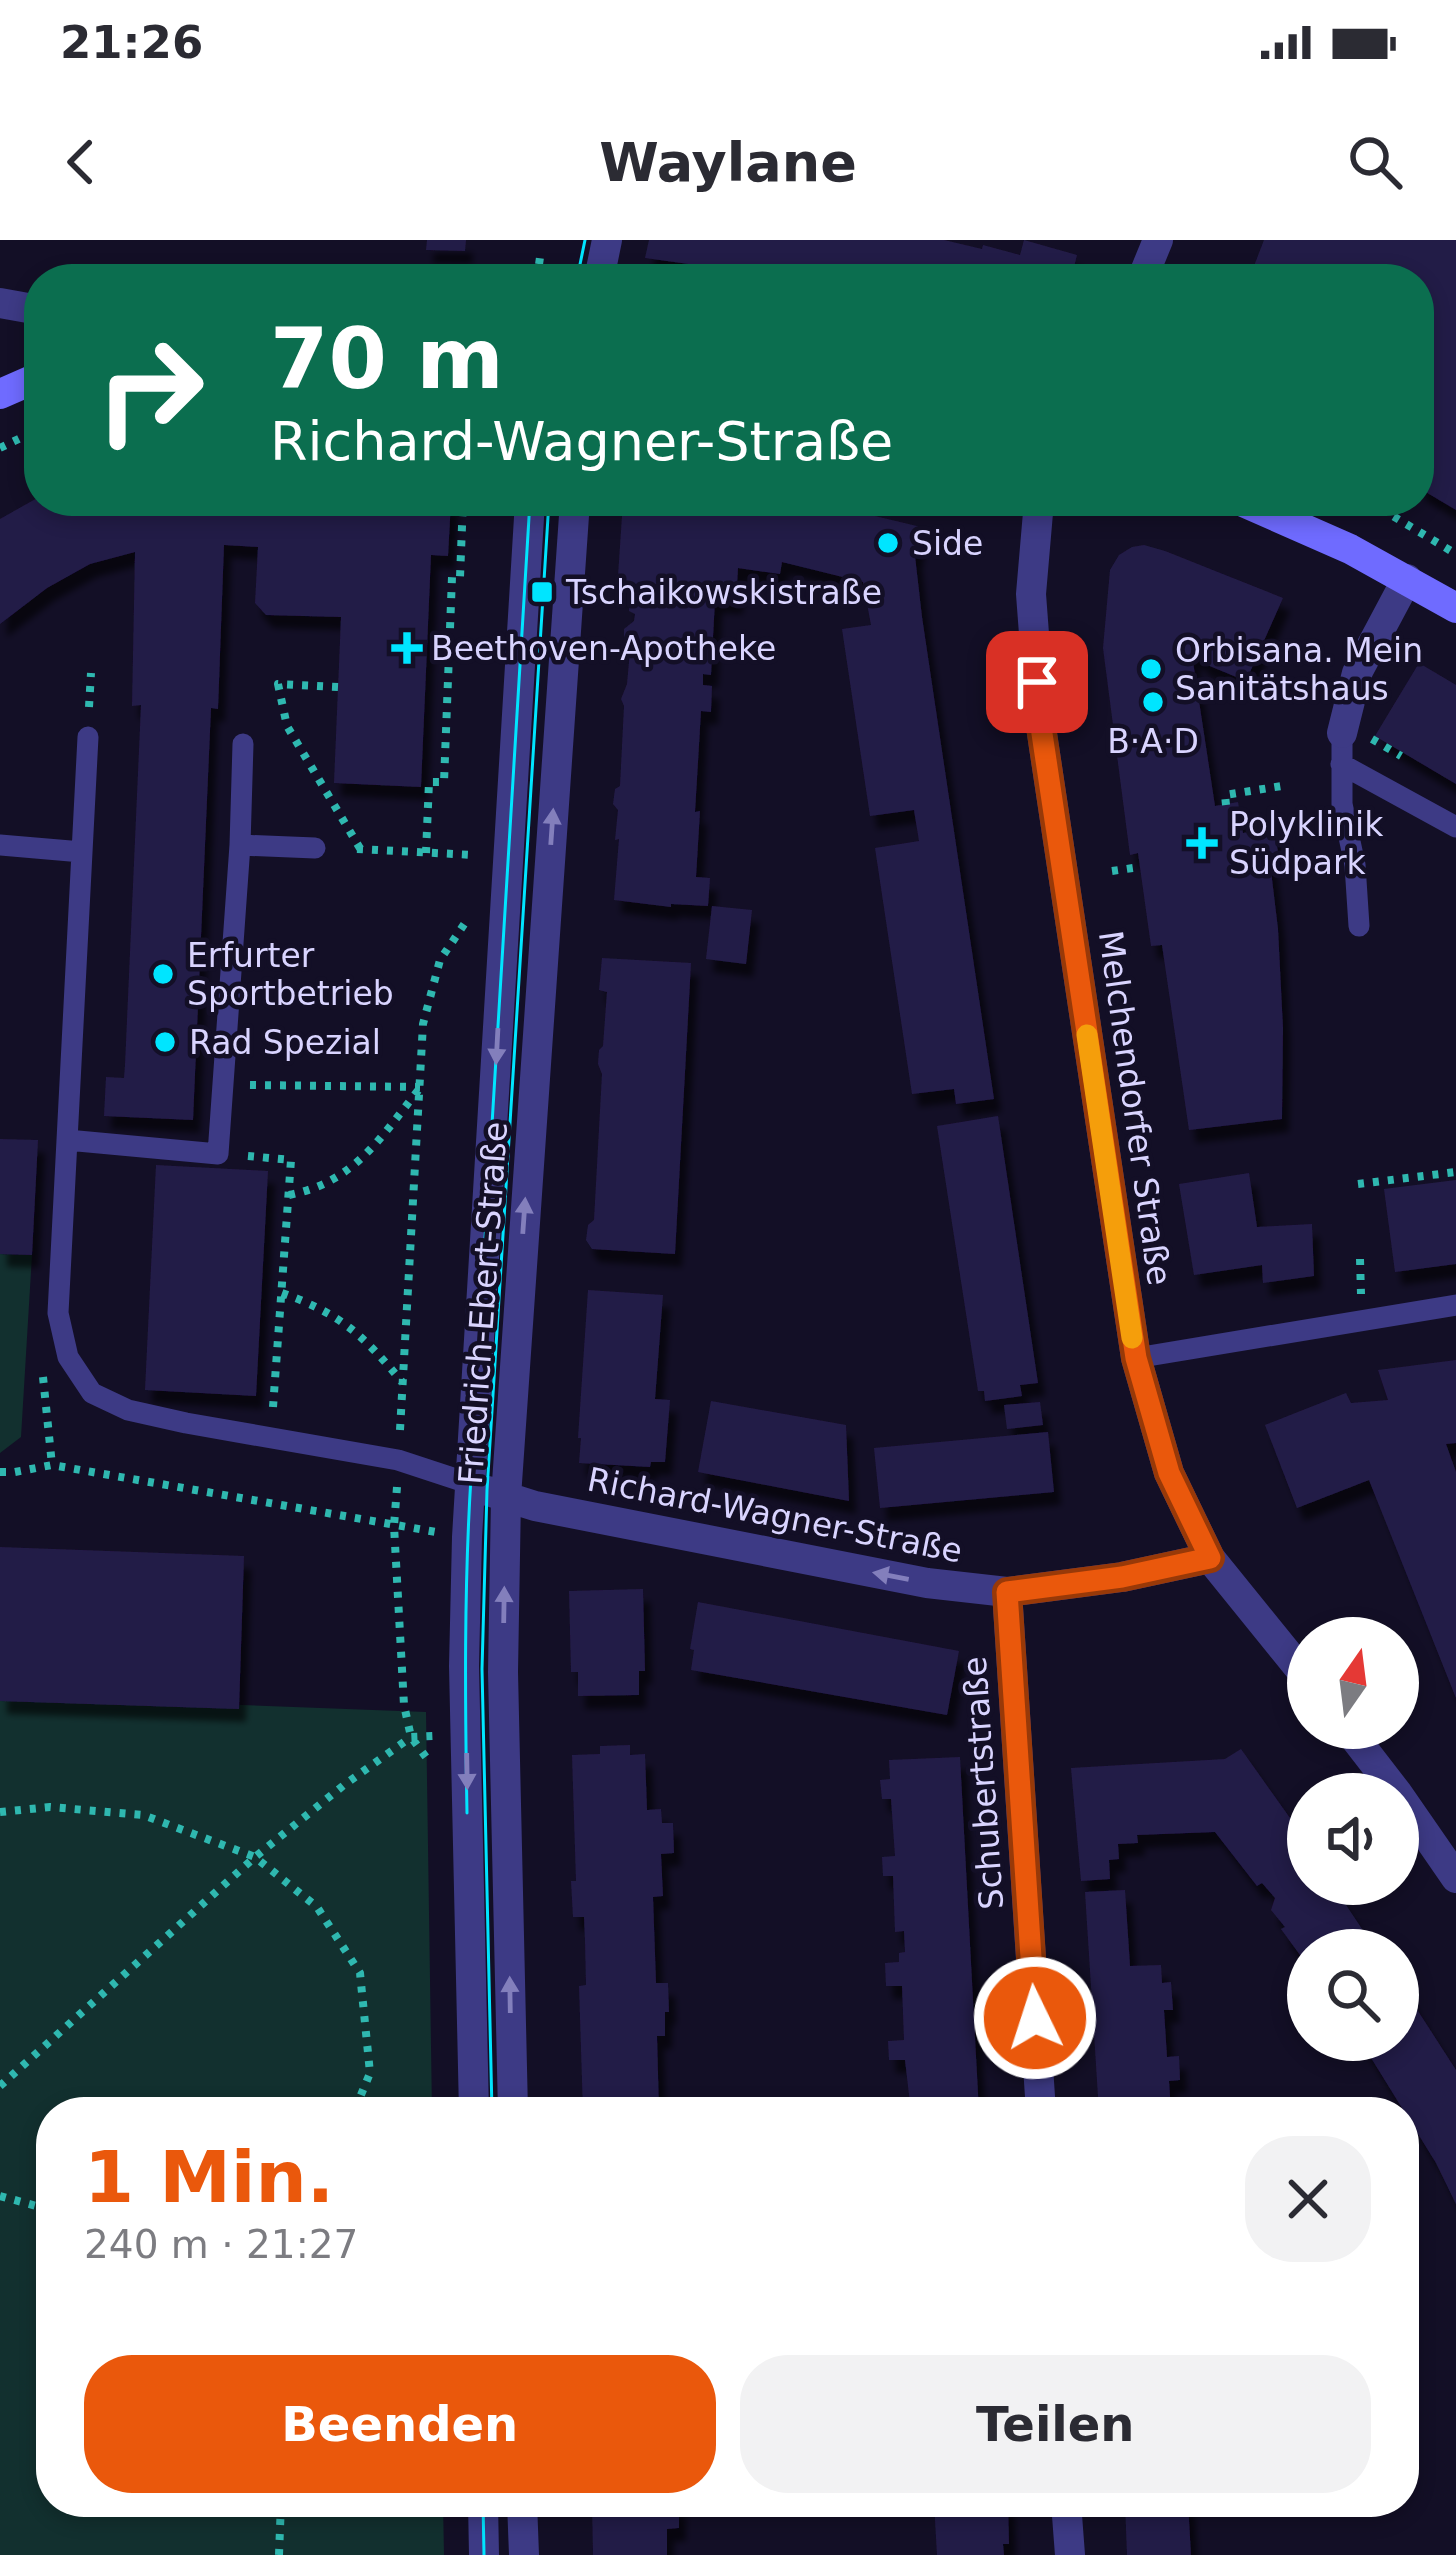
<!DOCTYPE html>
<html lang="de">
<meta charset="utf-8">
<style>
body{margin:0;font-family:"DejaVu Sans",sans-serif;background:#f2f2f3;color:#2b2b33;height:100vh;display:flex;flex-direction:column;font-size:45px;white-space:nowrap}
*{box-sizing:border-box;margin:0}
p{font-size:39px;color:#7c7c81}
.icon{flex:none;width:66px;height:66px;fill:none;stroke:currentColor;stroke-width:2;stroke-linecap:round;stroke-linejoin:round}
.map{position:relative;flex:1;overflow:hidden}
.panel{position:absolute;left:36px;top:1857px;width:1383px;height:420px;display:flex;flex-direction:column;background:#fff;border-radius:48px;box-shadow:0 6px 18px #0003}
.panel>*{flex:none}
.banner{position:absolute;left:24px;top:24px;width:1410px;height:252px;border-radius:48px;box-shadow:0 6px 18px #0003;background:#0b6e4f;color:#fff;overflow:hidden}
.needle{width:78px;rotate:14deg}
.fabs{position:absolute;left:1287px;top:1377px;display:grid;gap:24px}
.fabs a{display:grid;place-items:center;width:132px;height:132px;border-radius:50%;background:#fff;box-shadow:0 6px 18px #0003;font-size:60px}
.pin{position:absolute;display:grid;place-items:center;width:102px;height:102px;color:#fff;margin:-51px;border-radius:24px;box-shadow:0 6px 18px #0006}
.me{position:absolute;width:132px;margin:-66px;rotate:356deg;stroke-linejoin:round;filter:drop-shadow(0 0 9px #0008)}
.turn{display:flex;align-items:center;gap:42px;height:252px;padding:0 48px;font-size:54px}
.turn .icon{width:156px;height:156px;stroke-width:2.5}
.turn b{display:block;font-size:84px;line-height:102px}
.round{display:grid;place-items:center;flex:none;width:126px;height:126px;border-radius:48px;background:#f2f2f3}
.overview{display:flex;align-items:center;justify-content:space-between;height:204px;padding:0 48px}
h1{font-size:72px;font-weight:700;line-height:90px;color:#ea580c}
.primary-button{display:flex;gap:24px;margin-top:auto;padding:24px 48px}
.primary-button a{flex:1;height:138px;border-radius:48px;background:#ea580c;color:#fff;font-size:48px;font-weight:700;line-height:138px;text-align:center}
.primary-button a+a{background:#f2f2f3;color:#2b2b33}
.status{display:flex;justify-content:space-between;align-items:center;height:84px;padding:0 60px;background:#fff;direction:ltr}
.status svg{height:33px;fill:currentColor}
header{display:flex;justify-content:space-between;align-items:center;height:156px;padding:0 48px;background:#fff;font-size:54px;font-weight:700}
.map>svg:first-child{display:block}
.green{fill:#12302f}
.building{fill:#241b47;filter:url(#shadow)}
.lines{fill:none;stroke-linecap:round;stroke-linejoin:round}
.path{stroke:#2fb8b0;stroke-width:8;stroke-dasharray:6 9;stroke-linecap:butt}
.lane{stroke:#3d3a85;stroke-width:21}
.street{stroke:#3d3a85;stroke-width:30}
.secondary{stroke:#6f6bff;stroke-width:30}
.tram{stroke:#00e5ff;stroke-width:3}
.oneway{fill:#837fbc}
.route-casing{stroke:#983908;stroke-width:30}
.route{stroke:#ea580c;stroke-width:21}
.slow{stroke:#f59e0b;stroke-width:21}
.poi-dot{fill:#00e5ff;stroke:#130f26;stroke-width:4.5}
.labels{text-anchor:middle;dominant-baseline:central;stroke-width:9;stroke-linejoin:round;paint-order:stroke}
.poi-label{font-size:33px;fill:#d9d4ff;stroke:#130f26;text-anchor:start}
.street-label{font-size:33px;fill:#d9d4ff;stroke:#130f26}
</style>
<div class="status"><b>21:26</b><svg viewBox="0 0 49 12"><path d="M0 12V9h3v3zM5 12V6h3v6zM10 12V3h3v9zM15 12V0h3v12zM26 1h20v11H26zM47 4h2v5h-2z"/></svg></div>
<header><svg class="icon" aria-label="back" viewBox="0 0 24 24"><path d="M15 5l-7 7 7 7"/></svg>Waylane<svg class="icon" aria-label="search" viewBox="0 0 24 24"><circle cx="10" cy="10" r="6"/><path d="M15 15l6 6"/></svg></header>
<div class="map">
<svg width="1456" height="2315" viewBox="0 0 1456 2315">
<defs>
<filter id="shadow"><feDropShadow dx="7" dy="13" stdDeviation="3" flood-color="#0009"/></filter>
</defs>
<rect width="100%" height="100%" fill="#130f26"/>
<!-- green -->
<path class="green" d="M0 1014 32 1015 21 1197 0 1213Z
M0 1456 426 1472 432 1872H51V2262H443L444 2315H0Z"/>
<!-- building -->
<path class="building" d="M427 0H466L465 11 426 10Z
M649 0H944L982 9 983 5 1020 15 1024 0 1077 15 1071 39H797L645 18Z
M1264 0H1456V270L1419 248V39H1249Z
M39 257V261H451L448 316 431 315 421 547 334 543 341 377 266 375 255 363 258 307 224 305 218 469 211 468 193 880 104 876 106 837 124 838 125 825 141 465 132 466 135 312 90 324 47 348 0 384V279Z
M623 261H812L921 287 915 316 922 377 994 859 956 864 954 849 912 854 875 608 919 601 914 570 870 576 842 389 871 385 863 342 782 322 780 334 738 328 736 361 715 360 711 435 703 434V445L712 446 711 472 701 471 695 572 700 571 696 637 710 638 708 666 671 664V667L614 660 619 599 615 600 618 570 613 564 615 549 620 546 624 466 621 459 627 444 630 411 624 404V389L634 381 635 374 629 371 630 352 617 351Z
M1144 305 1165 311 1283 358 1246 441 1200 422 1202 419 1192 415 1215 566 1238 562 1243 593 1274 588 1278 612 1269 614 1278 689 1283 788 1282 879 1189 890 1162 705 1151 706 1138 613 1130 615 1103 408 1110 330 1119 315 1132 307Z
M1419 423 1456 445V544L1375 496Z
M712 666 752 670 746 724 706 719Z
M602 718 691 723 675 1014 592 1009 586 1000 588 985 594 980 602 834 598 824 599 810 603 806 607 752 599 750Z
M998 876 1038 1143 1020 1145 1022 1156 985 1161 984 1151H978L937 886Z
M0 899 38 900 32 1015 0 1014Z
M156 925 268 931 256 1156 145 1150Z
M1249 933 1257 987 1312 984 1314 1036 1263 1043 1262 1025 1194 1035 1179 944Z
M1456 940V1024L1395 1032 1384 949Z
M588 1050 663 1055 655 1159 670 1160 665 1222H651L650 1227 579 1223 581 1198H578Z
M1456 1120V1203L1446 1204 1456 1232V1458L1369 1240 1297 1268 1265 1185 1346 1153 1351 1163 1388 1160 1378 1130Z
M711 1161 846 1185 849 1261 698 1232Z
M1040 1162 1043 1185 1007 1189 1004 1165Z
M1048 1192 1054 1252 880 1268 874 1208Z
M0 1307 244 1316 239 1469 0 1461Z
M643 1349 645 1431H639V1455L578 1456V1432H571L569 1351Z
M698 1362 959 1411 947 1475 691 1430 694 1410 690 1409Z
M630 1505V1515L645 1514 647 1570 661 1569 662 1583H673L674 1613 661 1614 663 1656 653 1657 656 1743H668L669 1772H665V1796H657L659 1872H583L579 1746 586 1745 585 1701 584 1677H573L571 1641H576L572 1515 600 1514V1506Z
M1241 1509 1290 1578 1296 1574 1308 1595V1644H1327L1332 1652 1336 1650 1376 1710H1308V1726L1281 1689 1285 1687 1271 1670 1275 1658 1262 1643 1257 1646 1215 1592 1137 1595 1138 1603 1118 1604 1119 1619 1109 1620 1110 1639 1081 1641 1071 1528 1225 1519Z
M960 1517 979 1872H911L905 1820H889L888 1801 904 1800 902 1746H886L885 1723 899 1722V1713L905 1712 904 1691 895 1692 893 1636H883L882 1617 895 1616 891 1559H882L880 1540 890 1539 889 1520Z
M1125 1650 1130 1726 1161 1725 1162 1743 1171 1742 1173 1770H1164L1167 1817 1179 1816 1180 1840 1169 1841 1171 1872H1099L1085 1652Z
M1398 1740 1456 1830V1964L1436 1923 1360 1800H1398Z
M592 2262 679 2263V2288L667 2289V2315H593Z
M934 2262H1008L1009 2304H1003L1004 2315H937Z
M1125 2262H1188L1191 2315H1127Z"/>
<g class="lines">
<!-- path -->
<path class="path" d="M537 39 541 10
M0 208 39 189
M1368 261 1456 314
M338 447 278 444 287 486 361 610
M89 467 91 433
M1372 499 1401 516
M1226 565 1225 555 1288 545
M357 609 474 615
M426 613 429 542H444L452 337H460L463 261
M1112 631 1140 627
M250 845 420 847
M248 916 291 920 273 1167
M1358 944 1456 932
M289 955C355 942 380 898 420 848
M1360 1019 1361 1054
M282 1053C341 1074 363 1095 403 1143
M43 1137 52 1225
M400 1190 423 784 440 720 469 677
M0 1232H15L52 1225 436 1292
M397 1247 394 1286 404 1465 411 1497 431 1524
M0 1572 50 1567 143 1575 255 1617 317 1667 360 1733 370 1833 354 1872
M0 1846 255 1617 344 1545 411 1497 434 1496
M0 1956 51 1970
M279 2315 281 2262"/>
<!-- lane -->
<path class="lane" d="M1342 493V564L1355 625 1359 686
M88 497 58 1073 68 1117 92 1153 128 1170 186 1183 398 1220 471 1244
M1341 524 1456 587
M0 605 82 612
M240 605 315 608
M67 900 218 914 240 605 243 504
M1136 1118 1456 1065"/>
<!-- street -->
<path class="street" d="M599 39 607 0
M1142 39 1158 0
M0 63 39 70
M1039 261 1031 354 1041 487 1136 1118 1169 1233 1210 1318 1308 1439
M1342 493 1357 433 1407 339
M488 1251 535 1266 927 1343 1007 1352 1122 1337 1210 1318
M1007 1352 1041 1872
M1347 1488 1398 1554
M1398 1554 1456 1638
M474 1872 464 1426 467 1297 530 261
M513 1872 503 1432 506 1257 575 261
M483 2262 484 2315
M522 2262 524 2315
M1066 2262 1070 2315"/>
<!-- secondary -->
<path class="secondary" d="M0 154 39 137
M1241 261 1350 309 1456 368"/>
<!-- tram -->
<path class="tram" d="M577 39 585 0
M480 1081 530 261
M467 1573C465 1461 464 1349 471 1237
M492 1872 482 1429 487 1250 549 261
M483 2262 484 2315"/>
</g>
<!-- one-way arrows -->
<defs><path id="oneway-solid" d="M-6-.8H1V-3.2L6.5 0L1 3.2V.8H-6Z" transform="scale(3)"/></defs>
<g class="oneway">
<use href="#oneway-solid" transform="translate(552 587) rotate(-86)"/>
<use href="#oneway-solid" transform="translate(497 806) rotate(93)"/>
<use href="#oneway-solid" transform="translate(524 976) rotate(-86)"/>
<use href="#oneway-solid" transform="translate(891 1336) rotate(-169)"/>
<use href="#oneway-solid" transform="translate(504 1365) rotate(-89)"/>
<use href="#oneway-solid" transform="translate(467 1531) rotate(89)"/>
<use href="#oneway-solid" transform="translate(510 1755) rotate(-91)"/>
</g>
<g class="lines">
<defs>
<path id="route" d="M1035 1778 1007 1352 1122 1337 1210 1318 1169 1233 1136 1118 1041 487 1037 442"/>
</defs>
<!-- route casing -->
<use href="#route" class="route-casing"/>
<!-- route -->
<use href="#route" class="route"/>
<!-- slow -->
<path class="slow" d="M1087 795 1132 1098"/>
</g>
<!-- markers -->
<g class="poi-dot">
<circle cx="888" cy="303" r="12"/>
<rect x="530" y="340" width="24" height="24" rx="6"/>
<path d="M401 390h12v12h12v12h-12v12h-12v-12h-12v-12h12z"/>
<circle cx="1151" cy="429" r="12"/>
<circle cx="1153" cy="462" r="12"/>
<path d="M1196 585h12v12h12v12h-12v12h-12v-12h-12v-12h12z"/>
<circle cx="163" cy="734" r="12"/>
<circle cx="165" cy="802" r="12"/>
</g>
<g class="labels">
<!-- poi labels -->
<g class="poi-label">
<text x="912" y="303">Side</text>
<text x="566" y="352">Tschaikowskistraße</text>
<text x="431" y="408">Beethoven-Apotheke</text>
<text x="1175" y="410">Orbisana. Mein<tspan x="1175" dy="38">Sanitätshaus</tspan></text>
<text x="1153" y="501" text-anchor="middle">B·A·D</text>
<text x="1229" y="584">Polyklinik<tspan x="1229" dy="38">Südpark</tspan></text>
<text x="187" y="715">Erfurter<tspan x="187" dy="38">Sportbetrieb</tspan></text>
<text x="189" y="802">Rad Spezial</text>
</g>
<!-- street labels -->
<g class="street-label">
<text transform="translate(1135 868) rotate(82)">Melchendorfer Straße</text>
<text transform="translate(483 1063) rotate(-86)">Friedrich-Ebert-Straße</text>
<text transform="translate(775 1275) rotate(11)">Richard-Wagner-Straße</text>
<text transform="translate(983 1543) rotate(-94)">Schubertstraße</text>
</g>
</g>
</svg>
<div class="fabs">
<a><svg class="needle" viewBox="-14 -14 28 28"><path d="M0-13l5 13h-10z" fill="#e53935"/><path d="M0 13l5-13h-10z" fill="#7c7c81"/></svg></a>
<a><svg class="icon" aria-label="sound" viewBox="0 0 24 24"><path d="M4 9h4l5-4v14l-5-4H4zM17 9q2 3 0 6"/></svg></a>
<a><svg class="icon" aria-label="search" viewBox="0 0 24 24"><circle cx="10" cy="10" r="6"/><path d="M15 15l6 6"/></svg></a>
</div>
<div class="pin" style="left:1037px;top:442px;background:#d93025"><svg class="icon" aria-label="arrive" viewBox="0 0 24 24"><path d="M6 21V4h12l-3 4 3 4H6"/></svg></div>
<svg class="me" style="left:1035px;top:1778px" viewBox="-20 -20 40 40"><circle r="17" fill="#ea580c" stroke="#fff" stroke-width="3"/><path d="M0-11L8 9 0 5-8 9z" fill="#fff"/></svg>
<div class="banner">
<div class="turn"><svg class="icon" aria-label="right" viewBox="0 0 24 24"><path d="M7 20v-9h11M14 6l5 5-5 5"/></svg><div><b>70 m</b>Richard-Wagner-Straße</div></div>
</div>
<section class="panel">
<div class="overview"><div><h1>1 Min.</h1><p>240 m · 21:27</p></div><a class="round"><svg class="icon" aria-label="close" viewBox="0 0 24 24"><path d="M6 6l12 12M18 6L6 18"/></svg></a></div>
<div class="primary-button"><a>Beenden</a><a>Teilen</a></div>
</section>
</div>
